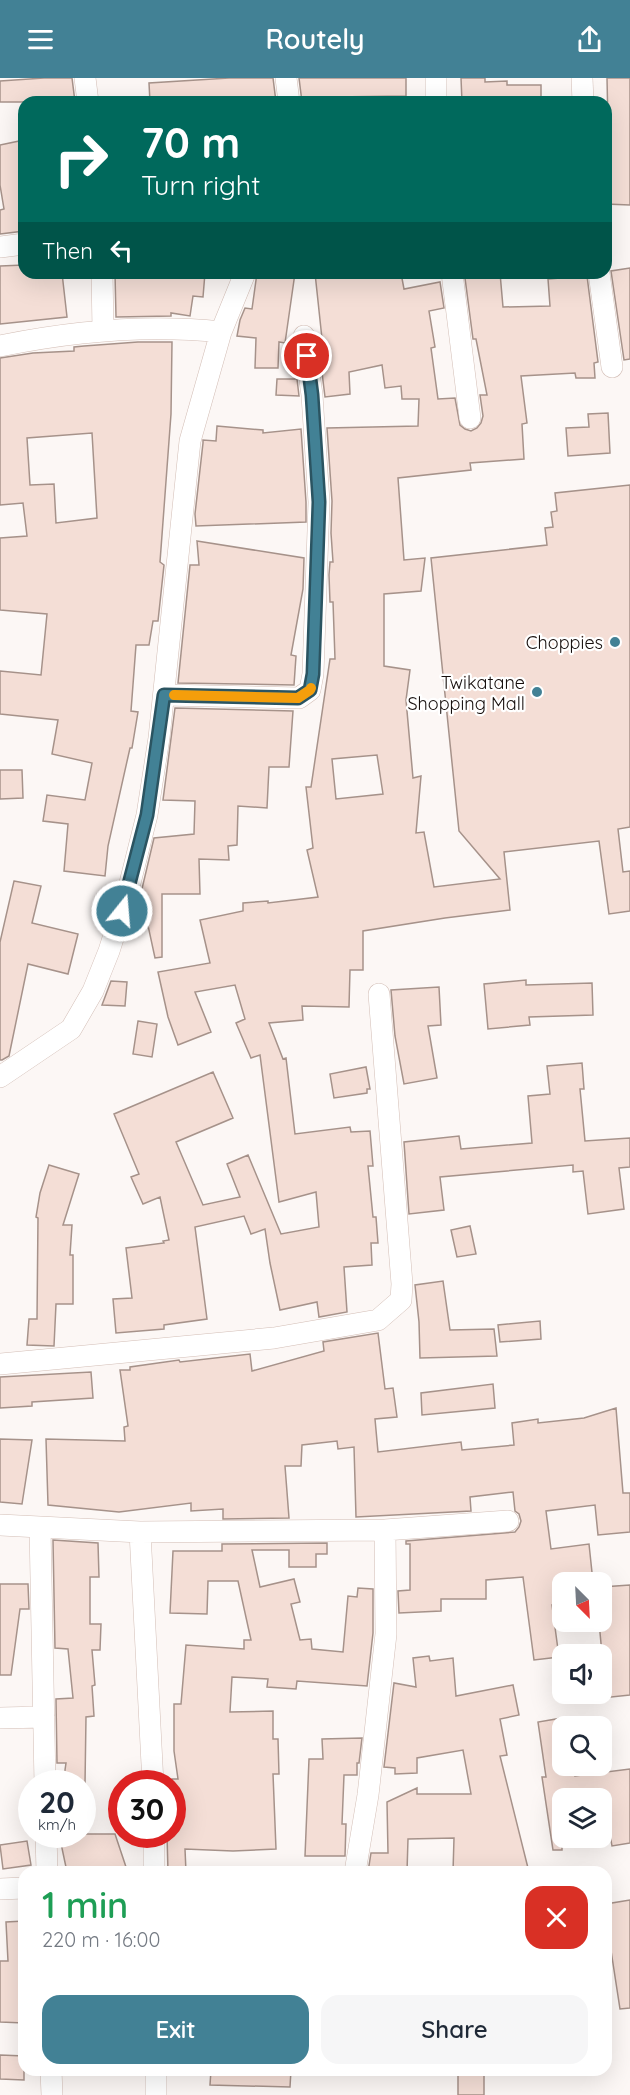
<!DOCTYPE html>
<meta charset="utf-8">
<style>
body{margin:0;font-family:Quicksand,sans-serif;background:#f6f6f7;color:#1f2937;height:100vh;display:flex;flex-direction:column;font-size:22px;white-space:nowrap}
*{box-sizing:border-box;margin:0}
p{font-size:20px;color:#747a83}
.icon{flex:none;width:33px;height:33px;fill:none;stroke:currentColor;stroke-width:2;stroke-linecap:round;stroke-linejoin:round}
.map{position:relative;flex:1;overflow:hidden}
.drawer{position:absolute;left:18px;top:1788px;width:594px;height:210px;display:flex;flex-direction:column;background:#fff;border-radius:18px;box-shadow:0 6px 24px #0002}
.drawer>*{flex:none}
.guide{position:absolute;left:18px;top:18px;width:594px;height:183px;border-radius:18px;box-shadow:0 6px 24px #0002;background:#00695c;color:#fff;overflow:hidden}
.needle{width:39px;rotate:156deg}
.buttons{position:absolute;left:552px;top:1494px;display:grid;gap:12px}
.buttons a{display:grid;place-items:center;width:60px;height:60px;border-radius:12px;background:#fff;box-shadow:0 6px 24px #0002;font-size:30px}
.speed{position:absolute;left:18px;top:1692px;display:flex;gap:12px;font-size:30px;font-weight:700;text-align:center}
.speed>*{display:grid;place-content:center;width:78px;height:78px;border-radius:50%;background:#fff;box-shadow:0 6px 24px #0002;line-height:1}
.speed small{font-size:15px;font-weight:400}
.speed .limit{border:9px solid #d22;background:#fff;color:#111}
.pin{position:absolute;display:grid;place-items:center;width:51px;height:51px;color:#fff;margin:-26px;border:3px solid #fff;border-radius:50%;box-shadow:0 2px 6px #0007}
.me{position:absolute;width:66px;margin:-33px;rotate:17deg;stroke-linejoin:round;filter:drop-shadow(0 0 4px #0008)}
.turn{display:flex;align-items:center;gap:21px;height:126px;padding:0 24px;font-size:27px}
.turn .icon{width:78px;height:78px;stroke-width:2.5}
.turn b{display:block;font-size:42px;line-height:51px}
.then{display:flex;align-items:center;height:57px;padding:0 24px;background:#0003;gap:12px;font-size:22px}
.round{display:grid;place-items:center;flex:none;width:63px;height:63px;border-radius:18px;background:#f6f6f7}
.overview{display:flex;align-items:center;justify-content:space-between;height:102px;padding:0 24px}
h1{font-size:36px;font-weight:600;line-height:45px;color:#1e9e55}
.button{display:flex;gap:12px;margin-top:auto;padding:12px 24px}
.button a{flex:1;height:69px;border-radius:18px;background:#428195;color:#fff;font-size:24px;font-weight:600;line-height:69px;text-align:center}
.button a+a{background:#f6f6f7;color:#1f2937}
header{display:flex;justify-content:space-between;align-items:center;height:78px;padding:0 24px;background:#428195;color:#fff;font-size:27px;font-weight:600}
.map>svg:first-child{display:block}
.building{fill:#f4ded6;stroke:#a6928a;stroke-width:1.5;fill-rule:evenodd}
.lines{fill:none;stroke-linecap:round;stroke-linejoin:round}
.street-casing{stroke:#d3beb6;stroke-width:22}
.street{stroke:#fff;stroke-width:21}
.route-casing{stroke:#2b5461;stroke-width:15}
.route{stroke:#428195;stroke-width:10}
.slow{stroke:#f59e0b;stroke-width:10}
.poi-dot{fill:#428195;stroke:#fff;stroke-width:2}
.labels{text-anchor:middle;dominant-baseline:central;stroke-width:4.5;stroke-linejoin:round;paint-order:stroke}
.poi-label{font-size:18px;fill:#160e0c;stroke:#fff;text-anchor:end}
</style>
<header><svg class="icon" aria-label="menu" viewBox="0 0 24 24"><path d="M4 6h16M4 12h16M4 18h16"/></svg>Routely<svg class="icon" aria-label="share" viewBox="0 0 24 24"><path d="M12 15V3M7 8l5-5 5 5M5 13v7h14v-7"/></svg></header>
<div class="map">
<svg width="630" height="2017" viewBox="0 0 630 2017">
<rect width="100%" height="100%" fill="#fcf7f5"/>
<!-- building -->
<path class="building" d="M44 0H72L75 24H0V3Z
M229 0H273L276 24H251L250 20 217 22V24H150L149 5Z
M299 0H406V18L334 19V24H302Z
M461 0H485V4L507 3V7H541V24H462Z
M607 0H630V127L606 126V99H611V46H608Z
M24 62V153L0 156V132L4 131 0 107V67Z
M24 187V195H62L67 239 0 246V188Z
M630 190V281L624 282 611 193Z
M115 195H205L203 219 193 218 190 238 171 235V238L116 239Z
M257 195H295L285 265 279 264 278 290H255L256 260 237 258 240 242 245 230 252 231Z
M315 195H401L404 211 440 204 444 230 429 233 435 269 431 270 438 321 455 320 460 347 465 351 471 353 477 350 481 345 483 338 480 317H487L476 261H473L465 200H468L467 195H500L503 229 550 228 548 201 587 198 598 284 594 285 595 300H576L575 295 521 298 527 345 522 346 524 381 470 385 471 392 398 400 404 482 425 480 421 513 384 516V588L410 592 406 622 413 700 421 698 416 755 424 754 434 809 500 801 459 753 431 480 547 467 545 450 553 449 551 434 557 433 555 415 630 407V749L618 751 623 794 630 793V833L609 836 599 763 504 774 510 832 445 840 363 853V892H350L349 929 302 928 303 942 269 945 283 981 286 980 295 1056 350 1049 351 1054 370 1053 373 1088H368L373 1139H376L378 1165H371L372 1187 344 1189 347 1234 319 1239 317 1224 280 1232 270 1185 265 1151 251 1156 244 1138 195 1149 207 1241 164 1247V1251L116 1255 113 1221 132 1220 126 1170 164 1165 163 1163 169 1162 160 1119 143 1126 131 1099 139 1096 114 1036 213 994 233 1040 176 1064 203 1127 240 1119 227 1086 248 1077 281 1156 319 1149 316 1114 279 1124 260 977 251 980 236 945 245 941 235 907 195 914 211 954 178 967 168 939 158 894 210 885 200 842 243 833V825L268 823V825L318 819 307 772 313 770 306 709H311L330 581H335L333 524H330L329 497 330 484H333L331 455 332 423 327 350 418 348 419 321H402L401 308 385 310 382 287 349 294 350 316 325 319 319 270H323ZM377 677 383 716 336 721 332 681Z
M138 264H172L171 336 160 484 164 487 158 543H153L149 567H136L131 633 138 634 132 670H130L108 768 105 798 64 793 68 746 43 743 47 717 85 722 92 685 52 676 58 642 0 636V593L41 597 47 536 0 532V460L27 458 23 425 0 427V280L33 275 74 273V269L84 268ZM92 355 97 440 56 445 54 406 30 407 27 360Z
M277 301H297L299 318 276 317Z
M608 335 610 375 568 378 566 350 589 349 588 336Z
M217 348 263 352V355L301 351 306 424V444L196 448 195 436 203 365V362L216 363Z
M197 463 304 480 303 511 291 577 296 578 294 607 178 605 190 487H199Z
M175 630 293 633 289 689H269L267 730 238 728 237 767 228 768 229 782 199 781 200 816H162V879L155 880 141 815 154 760 194 756 195 723 163 722Z
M0 692H22L23 720 0 721Z
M14 803 41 808 32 845 78 856 68 896 28 886 9 978 2 982H0V864Z
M526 902V907L592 905 593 937 529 939 530 947 488 951 484 906Z
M111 903 127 904 125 928 102 927Z
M439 909 441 947 428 948 437 1000 404 1006 395 958 391 912Z
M138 943 157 946 152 979 133 976Z
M582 985 584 1011H580L585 1063 630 1060V1089L619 1090 624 1131 588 1136 583 1093 573 1094V1087L440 1099 444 1132 409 1136 404 1064 459 1058 461 1071 532 1065 528 1018 550 1016 547 988Z
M366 989 370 1011H367V1015L334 1020 330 996Z
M49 1087 79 1096 63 1147H72L70 1177H73V1226H56L54 1268 27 1267 29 1241H37L38 1140 36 1139 40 1115Z
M470 1148 476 1176 457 1179 451 1152Z
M443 1203 450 1252 494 1251 497 1278 420 1280 419 1244 415 1207Z
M540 1243 541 1261 500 1264 498 1247Z
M378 1255 385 1311 393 1310 397 1339 375 1341 378 1374 461 1364 462 1372 514 1367 512 1345 538 1341V1345L584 1340 616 1330 623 1415H630V1454L598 1457 595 1427 546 1433 551 1471 589 1466 593 1504H562V1526L552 1527 559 1579 534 1582 523 1499 486 1502V1521H441V1533L399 1535 398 1513 410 1512V1466H406V1463L515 1454 519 1449 521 1443 519 1436 515 1433 513 1414 470 1419 471 1433 356 1439 354 1369 338 1371 337 1363 302 1367 301 1388H285L289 1440 223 1441V1431L191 1433V1425L119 1434 48 1427 46 1361 125 1363 124 1349 128 1348 120 1292H130V1289L179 1282 180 1284 250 1276 252 1293 324 1273 323 1264Z
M91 1294 93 1320 32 1324V1328L0 1330V1299Z
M493 1306 495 1330 422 1337 421 1315Z
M0 1361 32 1362 22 1426 0 1424Z
M53 1462 98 1465 99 1499H90V1546H101L100 1572H92L95 1607 92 1608 94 1638 86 1639 85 1706H63L66 1685H57L56 1621 73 1620 68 1571 55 1570Z
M327 1465V1476H316V1489H289V1472H252L260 1509 294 1501 300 1524 291 1526 300 1562 311 1561 312 1571 343 1574 348 1518 357 1519 358 1510 373 1511V1555L367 1608 297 1603 296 1611 267 1609 268 1601 232 1599 230 1634 273 1633V1661H278L279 1696H273L276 1771 233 1773 185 1771 186 1794H168L167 1756H172V1701H178L174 1673V1626H181L186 1567 244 1571V1562H251L238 1503H208L207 1536 170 1535 173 1473H222V1466Z
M0 1506H28L29 1531H20L11 1597H0Z
M630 1507V1617L602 1620V1576L599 1544H602V1509Z
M429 1578 430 1583 453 1580 456 1618 513 1607 519 1637 500 1641 507 1677 500 1678 529 1794H453L454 1760 408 1761 407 1794H368L371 1775H388L387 1724 417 1710V1716H471L463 1672 417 1680V1695L395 1696V1690L384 1689 394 1605 416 1609 413 1580Z
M562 1640V1696L575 1695V1698L630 1691V1765L612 1768 604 1720H562V1772H553L542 1699H546L538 1644Z
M362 1660 359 1685H357V1697H344L342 1746H346L345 1778H305L309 1681H323L322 1661Z
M59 1756H115L126 1789 101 1794H67Z
M27 1763 31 1787 3 1791 0 1767Z
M630 1822V1930L620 1931 606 1840V1826Z
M24 1843V1945L0 1944V1883H8L6 1844Z
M0 1977 24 1978V2002L0 2001Z
M211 1992H291L290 2009 210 2007Z
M458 1992H484V2017H458Z"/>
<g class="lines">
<defs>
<path id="street" d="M85 0 88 24
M286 0 289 24
M436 0V24
M582 0 583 24
M0 169 24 166
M102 195 103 252
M452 195 470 340
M599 195 612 289
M0 268C73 253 146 246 221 254
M164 617 299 620 310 612 313 596 319 424 312 317 304 258
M0 999 71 951 93 913 109 873 128 813 147 737 159 660 190 363 221 254 245 195
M0 1286 274 1260 378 1242 401 1222 402 1206 379 916
M0 1447 140 1454 385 1452 508 1443
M40 1449 45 1706
M140 1454 153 1706
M0 1640 44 1639
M46 1756 47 1794
M154 1756V1794
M355 1794 368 1717 386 1556 385 1452
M0 1811 24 1810
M51 1992 52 2017
M156 2017V1992"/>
</defs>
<!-- street casing -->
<use href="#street" class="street-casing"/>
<!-- street -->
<use href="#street" class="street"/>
</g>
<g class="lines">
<defs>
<path id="route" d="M122 833 147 737 164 617 298 620 310 612 313 596 319 424 312 317 307 278"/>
</defs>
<!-- route casing -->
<use href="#route" class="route-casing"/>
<!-- route -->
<use href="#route" class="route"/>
<!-- slow -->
<path class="slow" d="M174 617 298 620 310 612 311 610"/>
</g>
<!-- markers -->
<g class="poi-dot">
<circle cx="615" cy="564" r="6"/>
<circle cx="537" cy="614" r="6"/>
</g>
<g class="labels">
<!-- poi labels -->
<g class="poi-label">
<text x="603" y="564">Choppies</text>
<text x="525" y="604">Twikatane<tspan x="525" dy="21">Shopping Mall</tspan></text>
</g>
</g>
</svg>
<div class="buttons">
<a><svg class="needle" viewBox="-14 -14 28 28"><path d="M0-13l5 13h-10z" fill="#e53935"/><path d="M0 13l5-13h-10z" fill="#747a83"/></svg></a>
<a><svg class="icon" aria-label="sound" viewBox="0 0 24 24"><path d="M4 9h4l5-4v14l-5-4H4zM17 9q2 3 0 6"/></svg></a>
<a><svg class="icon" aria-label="search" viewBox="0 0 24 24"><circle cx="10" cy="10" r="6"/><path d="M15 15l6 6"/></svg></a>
<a><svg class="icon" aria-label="layers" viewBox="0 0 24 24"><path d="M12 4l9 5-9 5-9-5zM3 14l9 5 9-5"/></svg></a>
</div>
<div class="speed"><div>20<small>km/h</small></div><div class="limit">30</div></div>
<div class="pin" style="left:307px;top:278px;background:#d93025"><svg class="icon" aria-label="arrive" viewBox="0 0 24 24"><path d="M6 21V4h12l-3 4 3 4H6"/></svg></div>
<svg class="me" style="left:122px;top:833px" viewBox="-20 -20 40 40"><circle r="17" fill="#428195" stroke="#fff" stroke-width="3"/><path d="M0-11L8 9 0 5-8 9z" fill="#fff"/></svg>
<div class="guide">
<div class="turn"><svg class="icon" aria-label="right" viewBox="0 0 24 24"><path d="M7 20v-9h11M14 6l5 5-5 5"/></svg><div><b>70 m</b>Turn right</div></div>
<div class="then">Then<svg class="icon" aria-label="left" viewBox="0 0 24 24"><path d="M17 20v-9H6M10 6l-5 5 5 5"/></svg></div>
</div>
<section class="drawer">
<div class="overview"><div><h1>1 min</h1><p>220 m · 16:00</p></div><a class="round" style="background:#d93025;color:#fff"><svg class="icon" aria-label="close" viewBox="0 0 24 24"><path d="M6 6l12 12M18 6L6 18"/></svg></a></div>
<div class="button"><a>Exit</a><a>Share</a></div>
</section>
</div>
